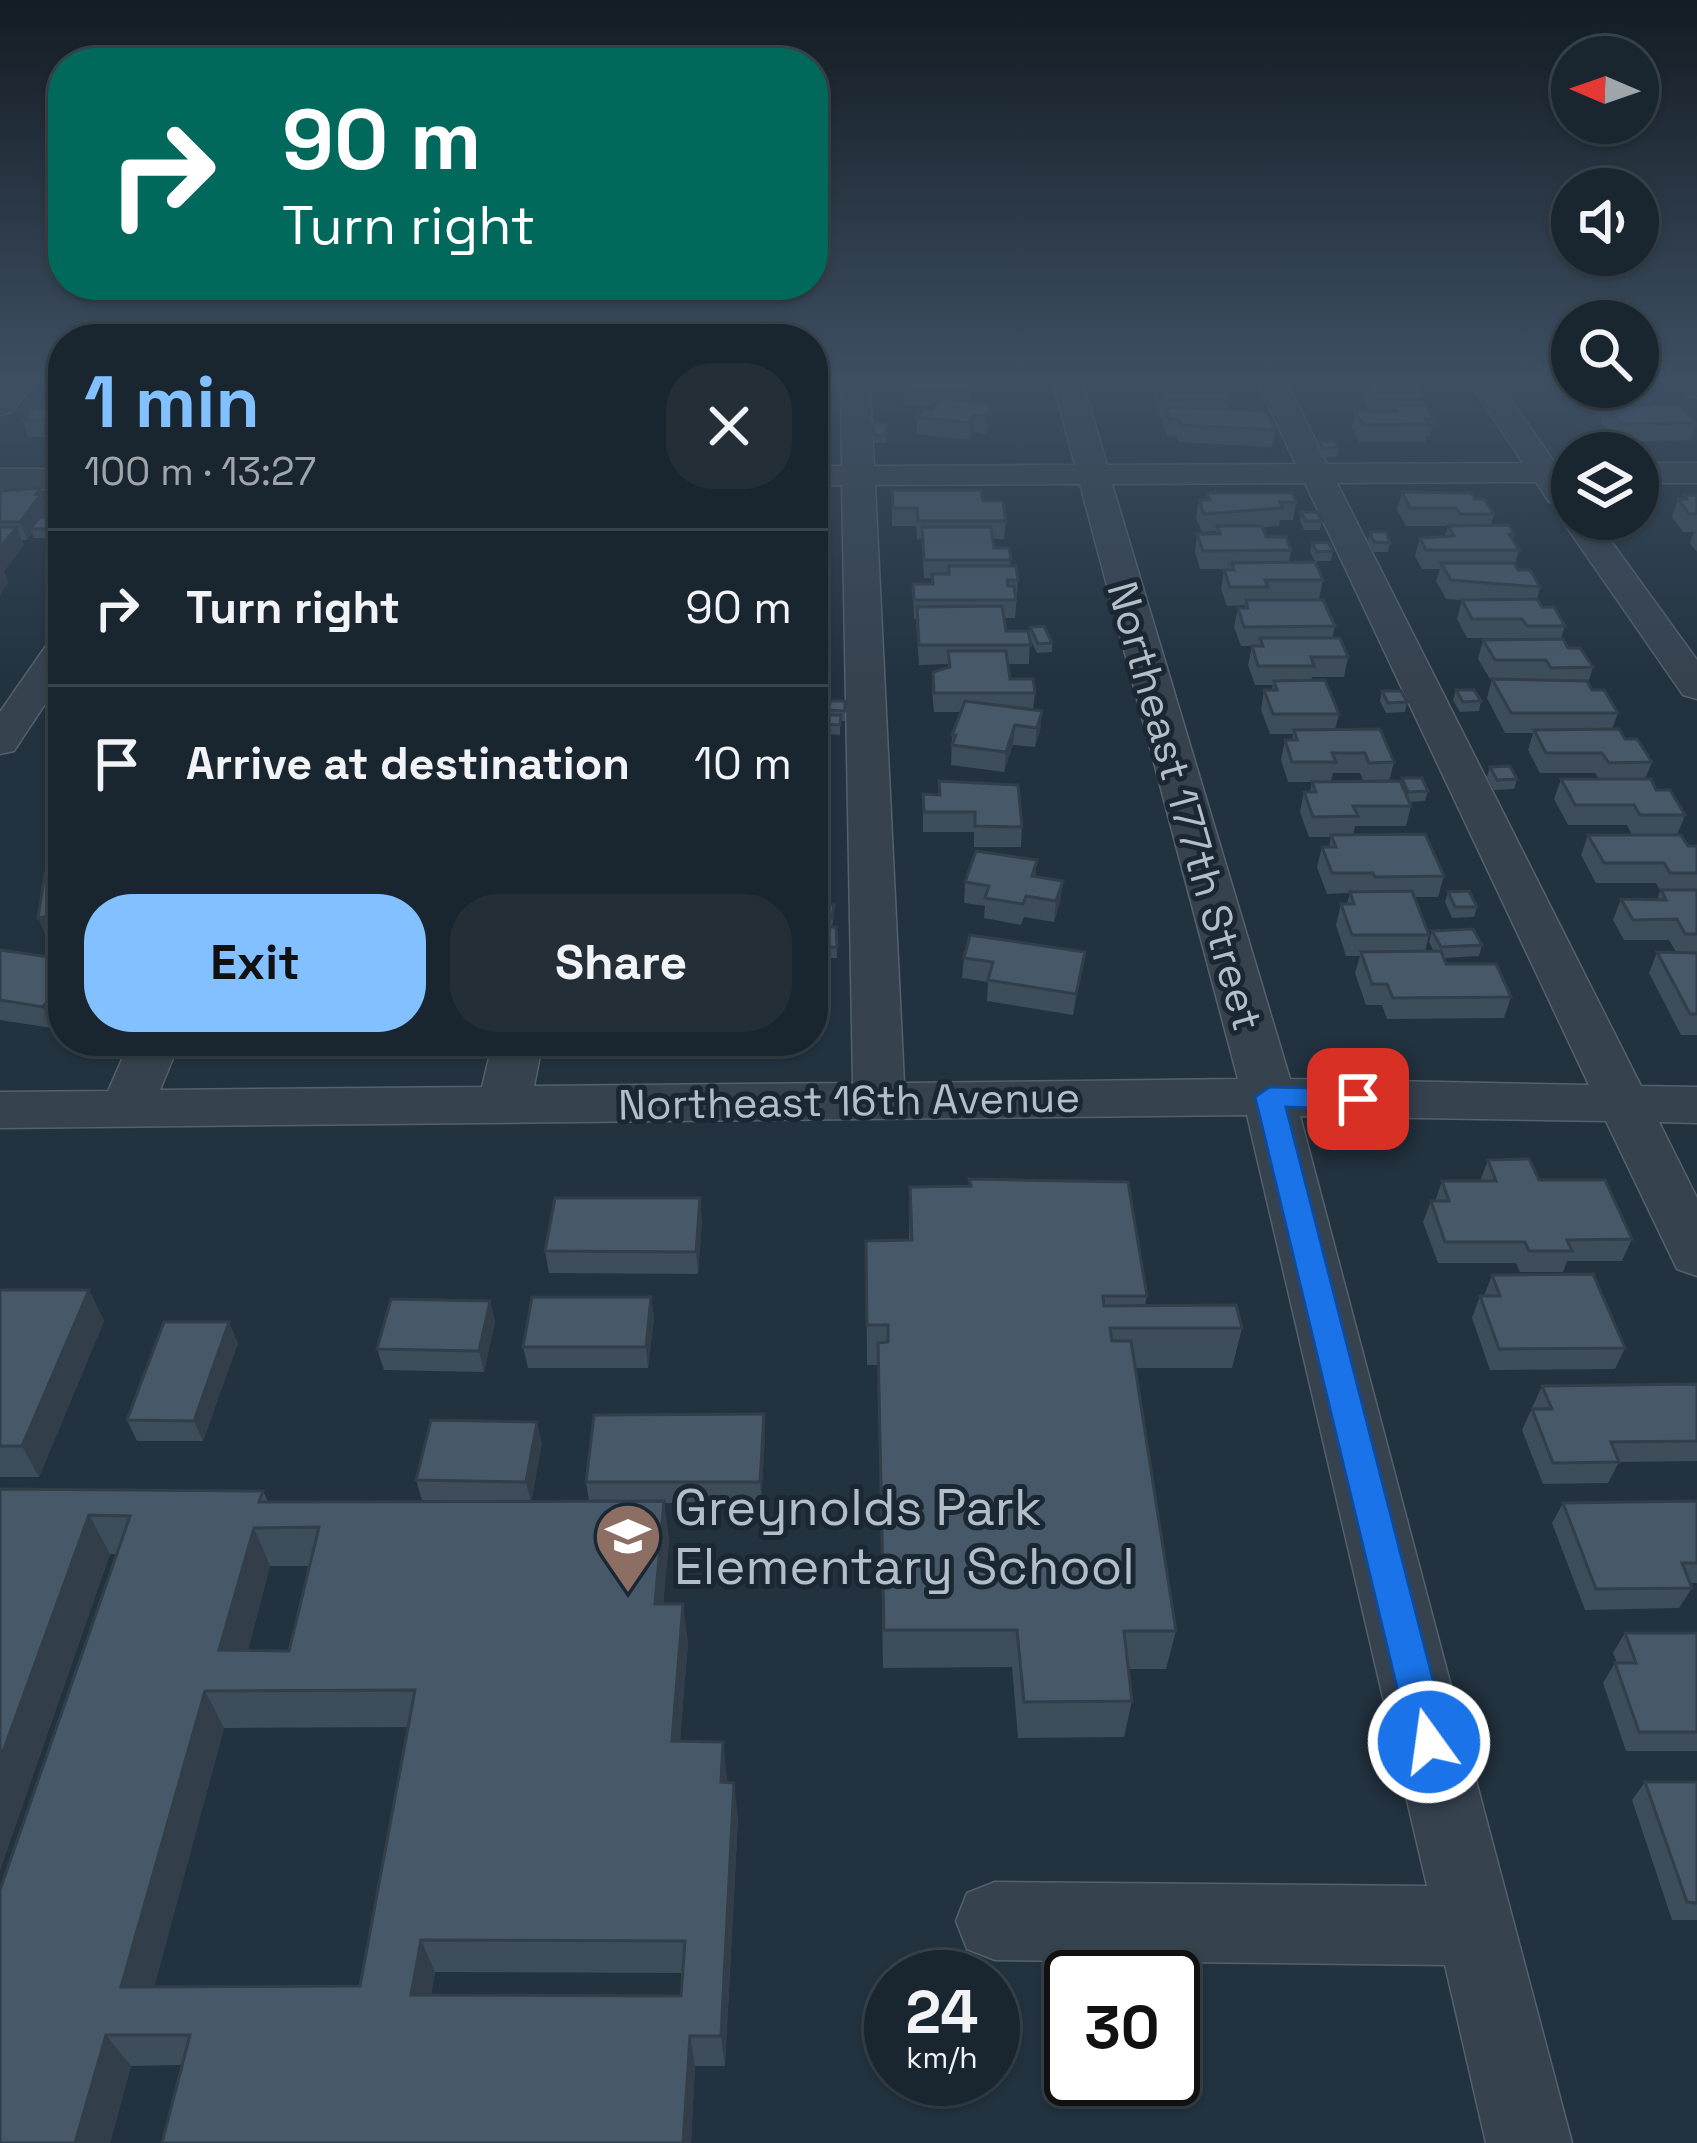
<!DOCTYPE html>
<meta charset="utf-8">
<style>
body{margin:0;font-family:"Space Grotesk",sans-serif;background:#232e37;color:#f1f3f6;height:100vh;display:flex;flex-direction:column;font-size:45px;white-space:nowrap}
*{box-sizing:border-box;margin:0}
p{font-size:39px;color:#9fa5aa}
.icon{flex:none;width:66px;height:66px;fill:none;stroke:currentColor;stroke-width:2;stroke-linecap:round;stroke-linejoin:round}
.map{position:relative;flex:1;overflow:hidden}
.panel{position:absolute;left:48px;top:324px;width:780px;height:732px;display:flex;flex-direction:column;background:#1a262f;border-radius:48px;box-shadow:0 3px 9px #0004,0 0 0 3px #38434b}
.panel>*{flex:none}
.guide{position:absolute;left:48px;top:48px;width:780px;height:252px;border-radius:48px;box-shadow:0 3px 9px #0004,0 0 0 3px #38434b;background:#00695c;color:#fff;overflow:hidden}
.needle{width:78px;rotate:272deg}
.buttons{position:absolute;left:1551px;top:36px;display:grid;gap:24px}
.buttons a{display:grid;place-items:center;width:108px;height:108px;border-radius:50%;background:#1a262f;box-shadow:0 3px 9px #0004,0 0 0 3px #38434b;font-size:60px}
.speed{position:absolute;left:864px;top:1950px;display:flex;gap:24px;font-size:60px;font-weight:700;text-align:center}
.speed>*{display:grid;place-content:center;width:156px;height:156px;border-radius:50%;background:#1a262f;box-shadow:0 3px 9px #0004,0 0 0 3px #38434b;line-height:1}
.speed small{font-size:30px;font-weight:400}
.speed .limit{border:6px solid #111;border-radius:18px;background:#fff;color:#111}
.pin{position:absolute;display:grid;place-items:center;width:102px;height:102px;color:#fff;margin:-51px;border-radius:24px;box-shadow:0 6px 18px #0006}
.me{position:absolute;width:132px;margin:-66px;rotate:346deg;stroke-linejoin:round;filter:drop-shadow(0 0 9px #0008)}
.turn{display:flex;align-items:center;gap:42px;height:252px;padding:0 36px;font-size:54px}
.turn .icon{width:156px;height:156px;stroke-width:2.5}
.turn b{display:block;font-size:84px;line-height:102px}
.round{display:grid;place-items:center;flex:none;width:126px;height:126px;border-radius:48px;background:#232e37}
.head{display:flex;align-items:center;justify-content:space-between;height:204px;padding:0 36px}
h1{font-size:72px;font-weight:700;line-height:90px;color:#82c0ff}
.cta{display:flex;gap:24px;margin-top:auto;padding:24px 36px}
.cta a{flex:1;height:138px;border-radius:48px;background:#82c0ff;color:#111;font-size:48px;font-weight:700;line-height:138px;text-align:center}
.cta a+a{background:#232e37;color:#f1f3f6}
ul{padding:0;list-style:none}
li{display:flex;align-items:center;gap:36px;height:156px;padding:0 36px;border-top:3px solid #38434b}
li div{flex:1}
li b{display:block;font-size:45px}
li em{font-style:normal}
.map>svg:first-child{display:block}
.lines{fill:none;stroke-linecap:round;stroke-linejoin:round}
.minor-casing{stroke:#54616d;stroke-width:3}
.minor{fill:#36434f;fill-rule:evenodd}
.wall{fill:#3d4d5a;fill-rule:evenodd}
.shaded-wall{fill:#323e4a}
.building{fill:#475969;stroke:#323e4a;stroke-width:3;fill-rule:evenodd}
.route{fill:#1a73e8;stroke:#114b97;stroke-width:3}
.labels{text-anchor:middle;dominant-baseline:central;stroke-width:10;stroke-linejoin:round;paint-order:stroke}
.street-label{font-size:42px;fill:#b2beca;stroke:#1b2834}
.near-poi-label{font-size:51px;fill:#b2beca;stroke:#1b2834;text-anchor:start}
</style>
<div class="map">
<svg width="1697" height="2143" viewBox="0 0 1697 2143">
<rect width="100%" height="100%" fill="#22323f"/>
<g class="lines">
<defs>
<path id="minor" d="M10 377H40L11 412 0 415V388Z
M841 377H869L874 466 1075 465 1052 377H1081L1107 465 1296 464 1255 377H1284L1327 464 1523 463 1466 377H1495L1555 463 1572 462V482H1568L1572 502H1549L1536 482 1337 483 1641 1086 1697 1087V1123L1659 1122 1697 1198V1276L1677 1269 1606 1121 1300 1116 1572 2143H1486L1445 1965 995 1960 967 1949 956 1921 967 1893 995 1882 1427 1886 1247 1115 0 1128V1092L108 1091 130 1041H180L160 1090 482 1087 493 1041H543L534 1086 853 1083 842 485 813 486V466H842ZM1305 483 1589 1085 1290 1079 1112 484ZM1080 484 1238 1079 904 1083 875 485Z
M1672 377H1697V398L1687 395Z
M1638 463H1697V483H1638Z
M0 469H63V489H0Z
M1572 510V519H1595L1697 660V699L1683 695 1561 519Z
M63 637V677L14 751 0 754V712L50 640Z"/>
</defs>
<!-- minor casing -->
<use href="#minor" class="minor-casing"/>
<!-- minor -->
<use href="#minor" class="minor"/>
</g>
<!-- wall -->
<path class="wall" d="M42 377H63V383H44Z
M903 377 971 390 970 401 992 421 985 434 973 432 970 440 917 434V417L932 410 934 406H904Z
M1147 377H1222L1221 381 1230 400 1228 409 1275 430 1272 447 1179 442 1176 436H1167L1162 424 1163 417H1159L1155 403 1156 389 1151 390Z
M1326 377H1404L1403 381 1425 399 1423 406 1434 419 1430 436H1426L1425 442H1359L1352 428 1355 411H1369L1362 398 1364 388 1330 386Z
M1638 377H1664L1661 385H1640L1652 398 1650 406 1696 423 1691 440 1617 442 1601 423 1603 416H1597L1581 397 1583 390 1578 387H1638Z
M63 391V447H53L50 437H28L23 420 56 409 54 402Z
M873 423H887L886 443H874Z
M1319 441 1338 448 1337 457H1321L1317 450Z
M40 488 48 511 44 517H63V538H34L32 533 27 540H22L24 545 4 571 8 583 0 595V491Z
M892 490 983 501 1006 521 1004 539H992L994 548 1011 560 1010 566 1018 580 1015 618H1004L1006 631 1029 634 1030 627 1052 643V652L1037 653 1030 638 1029 664H1008L1010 679 1035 693 1033 710 1042 711 1040 731 1035 747 1013 745 1004 772 951 765 952 735 960 712H934L932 691 933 672 948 668V664L919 665 916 619H914L913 584H931L932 578H924L922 539H917L916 526H892Z
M1402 492 1475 499 1494 514 1491 525 1514 534 1513 540 1519 550 1515 564 1518 570 1540 587 1537 599 1542 607 1565 626 1561 639 1568 648 1593 667 1588 683 1592 690 1618 713 1612 729 1652 762 1645 779 1685 815 1677 835 1688 846H1697V1035H1681L1649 973 1657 952H1676L1669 940H1624L1613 920 1621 899 1657 900 1660 891 1656 883H1596L1581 855 1588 835H1632L1627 825H1568L1554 799 1561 779H1599L1595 773H1540L1528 750 1533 733H1505L1487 698 1492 679H1490L1478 659 1483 640H1518L1516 638H1467L1457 619 1462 600 1446 599 1436 581 1440 569H1422L1415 556 1420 538 1445 536 1448 526H1406L1397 510Z
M1207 493 1296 502 1293 520H1280L1279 526 1263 527 1266 537 1291 550 1289 562 1323 580 1319 599 1265 600 1335 626 1332 638 1348 657 1344 677H1312L1311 680 1339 714 1335 730 1394 762 1389 781 1401 782 1402 778 1428 791 1425 801 1409 802 1411 806 1406 826H1355L1353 835 1444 876 1438 897H1415L1429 935 1425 952H1434L1429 942 1432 931 1482 945 1479 956 1444 958 1446 964 1511 997 1504 1018 1387 1019 1382 1005H1366L1355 973 1360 956H1346L1336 925 1341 904H1347L1350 893 1327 894 1317 867 1322 847H1329L1331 837H1309L1300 812 1304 792H1310L1312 782H1288L1281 760 1285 740H1292L1293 734H1270L1261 710 1264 690H1272L1273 685H1255L1248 665 1252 646H1259H1241L1234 627 1238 608H1244L1245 605 1227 606 1221 589 1224 570 1231 569H1200L1195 552 1197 534H1216V531L1202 532 1196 518 1199 500H1206ZM1333 773H1360L1363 781H1331Z
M1684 495H1697V552L1690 543 1694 532H1683L1672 517 1678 499H1683Z
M1301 512 1322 521 1320 530H1304L1300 521Z
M1370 532 1390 543 1388 552H1372L1368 541Z
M1312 543 1333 551 1331 561H1315L1310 552Z
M1456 690 1481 701 1479 711 1460 712 1453 700Z
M1382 691 1407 702 1405 712 1386 713 1380 701Z
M830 701H845V721H840V735L824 734 825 715H829Z
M1490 767 1517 779 1514 789 1494 790 1487 777Z
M923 794 939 795 1022 827 1021 847H974V832H923Z
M1037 860 1035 877 1063 881 1060 902 1054 922 1024 917 1021 925 984 918 985 906 964 903 965 882Z
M1448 892 1477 907 1474 917 1452 918 1445 902Z
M815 904 834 915 832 927H836L837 958H813Z
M63 948V1019H59L52 1028 0 1020V950L49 957Z
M1085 952 1073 1015 987 1001 988 982 962 978 964 958Z
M1488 1160 1539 1180 1632 1239 1622 1261H1567L1563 1272H1520L1516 1263H1438L1423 1222 1431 1201H1435L1442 1181H1480Z
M969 1179 1147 1296 1145 1305 1242 1328 1232 1368H1135L1176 1631 1166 1669H1128L1132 1701 1124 1737 1018 1738 1012 1667 883 1668 878 1365H867L866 1241 909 1240 910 1187 969 1186Z
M702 1220 698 1274 549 1273 545 1251Z
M1492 1275 1625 1348 1615 1369 1490 1370 1472 1318 1480 1296H1484Z
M0 1290H89L104 1321 39 1477H0Z
M651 1297 654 1318 648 1368H528L523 1347Z
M490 1301 495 1322 484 1372 384 1370 377 1349Z
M238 1343 203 1441H137L127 1420Z
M1697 1384V1461L1619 1462 1608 1483 1543 1484 1522 1430 1542 1386Z
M764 1414 765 1435 761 1503H664L669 1540 663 1604 688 1642 680 1741 723 1742 727 1783 738 1818 725 2066H695L691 2143H162L182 2065 131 2066 110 2143H0L117 1554H110L0 1870V1489L263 1491 268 1502H482L422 1500 416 1480 542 1443 531 1502 589 1501 586 1482ZM270 1566H310L289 1651 248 1650ZM408 1727 360 1986 154 1987 224 1728ZM435 1972 683 1973 681 1996 431 1995Z
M1697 1501V1583H1690L1692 1588 1679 1608 1585 1610 1552 1523 1563 1503Z
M1625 1633H1697V1751H1626L1603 1683 1615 1663H1617L1613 1653Z
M1645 1782H1697V1920H1672L1632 1800Z"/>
<!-- shaded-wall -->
<path class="shaded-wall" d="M993 404 992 421 985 434 986 417Z
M974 415 973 432 970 440V423Z
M40 488 48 511 35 529H30L32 533 27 540 20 522Z
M17 527 24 545 4 571 8 583 0 595V548Z
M1042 711 1040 731 1035 747 1037 728Z
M1015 725 1013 745 1004 772 1006 752Z
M819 813V834L813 835V814Z
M1063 881 1060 902 1054 922 1056 901Z
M63 914V936L47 939 38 918Z
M1085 952 1082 973 1073 1015 1076 994Z
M50 998 59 1019 52 1028 43 1007Z
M700 1198 702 1220 698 1274 696 1252Z
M89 1290 104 1321 39 1477 22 1446Z
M651 1297 654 1318 648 1368 646 1347Z
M490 1301 495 1322 484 1372 479 1351Z
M229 1322 238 1343 203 1441 194 1421Z
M764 1414 765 1435 761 1503 760 1482Z
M537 1422 542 1443 531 1503 526 1482Z
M664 1501 669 1540 660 1642 655 1604Z
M89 1515 110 1554 0 1870V1760Z
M254 1528 270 1566 238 1687 219 1650Z
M683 1604 688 1642 677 1777 672 1741Z
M205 1691 224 1728 146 2018 121 1987Z
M723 1742 727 1778 725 1818 721 1782Z
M734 1783 738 1818 725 2066 721 2036Z
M421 1940 435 1972 426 2026 411 1995Z
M106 2035 131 2066 110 2143H75Z
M690 2036 695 2066 691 2143H683Z"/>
<!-- building -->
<path class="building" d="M904 377H970L971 390 904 389Z
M1221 381 1230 400H1162L1157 387H1166L1164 382Z
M1365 381H1414L1425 399H1375Z
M1638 383 1652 398 1602 399 1592 387H1638Z
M63 391V402H54Z
M939 398 993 404 986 417 974 415 970 423 917 417 922 409 932 410Z
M1678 404 1696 423 1622 424 1606 406Z
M1394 406H1426L1434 419H1425L1429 424 1363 425 1355 411H1397Z
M1165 407 1266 411 1275 430 1181 425 1178 419H1169Z
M33 409H63V429H47L55 420H23Z
M873 423H887L886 435H874Z
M1319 441H1334L1338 448H1323Z
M40 488 36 494 42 493 20 522H0V491Z
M892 490H981L983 501H1003L1006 521H918L917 508H893Z
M1402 492 1471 493 1475 499H1484L1494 514H1460L1456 508H1410Z
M1207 493H1292L1296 502H1280L1283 508 1204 514 1199 500H1210Z
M1684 495H1697V514H1689L1678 499H1687Z
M1301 512H1317L1322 521H1306Z
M40 517H63V525L60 529H30Z
M1509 525 1514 534H1509L1519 550H1426L1420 538 1454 536 1448 526Z
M1217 526H1262L1266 537H1286L1291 550 1203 551 1197 534H1220Z
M0 527H17L0 548Z
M922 527H991L994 548H1009L1011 560H924Z
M1370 532H1386L1390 543 1374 542Z
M1328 542 1333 551 1317 552 1312 543Z
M1315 562 1323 580H1265L1268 587H1230L1224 570H1234L1232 563Z
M1441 563H1514L1518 570H1530L1540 587 1451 580Z
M949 566H1016L1018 580H1007L1008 586H1014L1016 600H914L913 584H933L932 574H949Z
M1537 599 1542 607H1554L1565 626H1527L1522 619H1472L1462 600Z
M1246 600H1323L1335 626 1244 627 1238 608H1248Z
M1002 606 1006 631H1028L1031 645H919L917 607Z
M1044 626 1052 643 1038 644 1030 627Z
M1260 638H1340L1348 657H1311L1314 666H1258L1252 646H1263Z
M1563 639 1568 648H1580L1593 667 1551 668 1546 660H1495L1483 640Z
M948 651H1006L1010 679H1033L1035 693H934L933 672 950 667Z
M1492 679 1587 681 1592 690H1604L1618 713H1511Z
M1325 680 1339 714H1273L1264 690H1277L1274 681Z
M1456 690H1474L1481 701 1463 702Z
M1382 691H1401L1407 702 1388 703Z
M830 701H845V711L829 710Z
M965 701 1042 711 1037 728 1015 725 1006 752 952 745 956 735H952Z
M825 715H841L840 725 824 724Z
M1380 729 1394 762 1369 763 1365 753H1332L1336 762H1292L1285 740H1297L1294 730Z
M1619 729 1625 739H1637L1652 762 1609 763 1602 753H1546L1534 730Z
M1510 766 1517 779 1497 780 1490 767Z
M1402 778H1422L1428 791 1408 792Z
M1561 779H1651L1656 790H1670L1685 815H1640L1634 805H1575Z
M939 781 1018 785 1022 827 975 826V812H924L923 794 940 795Z
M1400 781 1411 806H1353L1358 816 1313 817 1304 792H1316L1312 782Z
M1425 834 1444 876 1375 877 1373 873H1332L1322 847H1336L1331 835Z
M1588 835H1681L1688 846H1697V873H1670L1664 863H1604Z
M976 851 1037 860 1032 876 1063 881 1056 901 1026 896 1023 904 985 898 989 886 965 882Z
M63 870V914L38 918 45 873Z
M1661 890H1697V934H1685L1677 919 1633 920 1621 899 1666 900Z
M1412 891 1429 935H1352L1341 904H1354L1350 892Z
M1469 891 1477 907H1455L1448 892Z
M815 904 834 905 832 918 813 917Z
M813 927H836L837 947 813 948Z
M1473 929 1482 945 1441 947 1432 931Z
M970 935 1085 952 1076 994 988 980 993 962 964 958Z
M57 947 63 948V1000L50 998 43 1007 0 1000V950L49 957Z
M1441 951 1446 964H1496L1511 997 1393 998 1387 984H1372L1361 952Z
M1657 952 1697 953V1014H1690Z
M1529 1159 1539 1180H1605L1632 1239 1567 1240 1572 1251H1529L1525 1242H1445L1431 1201H1449L1442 1181H1496L1488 1160Z
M969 1179 1128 1182 1147 1296H1103L1104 1306 1236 1305 1242 1328H1110L1112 1341H1131L1176 1631H1124L1132 1701 1024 1702 1017 1630H884L878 1343 888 1342V1325H867L866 1241 912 1240 910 1187 971 1186Z
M555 1198H700L696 1252 545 1251Z
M1593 1274 1625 1348 1499 1349 1480 1296H1500L1492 1275Z
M0 1290H89L22 1446H0Z
M532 1297H651L646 1347H523Z
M391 1299 490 1301 479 1351 377 1349Z
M164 1322H229L194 1421 127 1420Z
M1697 1384V1441L1611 1442 1619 1462 1553 1463 1532 1409H1552L1542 1386Z
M764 1414 760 1482H586L594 1415Z
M431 1420 537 1422 526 1482 416 1480Z
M0 1489 263 1491 259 1502 664 1501 655 1604H683L672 1741 723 1742 721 1782 734 1783 721 2036H690L683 2143H162L190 2035H106L75 2143H0V1890L130 1516 89 1515 0 1760ZM319 1527 289 1651 219 1650 254 1528ZM415 1690 360 1986 121 1987 205 1691ZM421 1940 685 1941 681 1996 411 1995Z
M1697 1501V1563H1682L1692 1588 1596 1589 1563 1503Z
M1625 1633H1697V1732H1639L1615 1663H1636Z
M1645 1782H1697V1903L1687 1902Z"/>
<!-- sky -->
<linearGradient id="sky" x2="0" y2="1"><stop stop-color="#131c23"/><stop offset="0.56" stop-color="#3e4f63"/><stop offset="1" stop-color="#3e4f63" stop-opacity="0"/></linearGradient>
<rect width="1697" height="677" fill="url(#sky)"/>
<!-- route -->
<path class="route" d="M1269 1087 1358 1089 1372 1099 1358 1109 1286 1107 1449 1742 1443 1755 1429 1760 1416 1755 1410 1742 1255 1097Z"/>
<!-- icons -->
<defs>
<symbol id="school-pin" viewBox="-11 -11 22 30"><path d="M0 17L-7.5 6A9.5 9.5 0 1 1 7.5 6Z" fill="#8d6e63" stroke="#1b2834"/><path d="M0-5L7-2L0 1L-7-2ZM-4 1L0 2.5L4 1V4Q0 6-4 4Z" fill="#fff"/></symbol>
</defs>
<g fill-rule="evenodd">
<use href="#school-pin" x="590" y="1498" width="76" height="104"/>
</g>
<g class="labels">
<!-- street labels -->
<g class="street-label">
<text transform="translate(1185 806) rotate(74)">Northeast 177th Street</text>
<text transform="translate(849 1101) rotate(-1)">Northeast 16th Avenue</text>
</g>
<!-- near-poi labels -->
<g class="near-poi-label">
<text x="674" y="1507">Greynolds Park<tspan x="674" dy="59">Elementary School</tspan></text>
</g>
</g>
</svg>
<div class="buttons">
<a><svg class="needle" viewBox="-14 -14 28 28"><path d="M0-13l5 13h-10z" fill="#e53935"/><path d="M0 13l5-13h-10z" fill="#9fa5aa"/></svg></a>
<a><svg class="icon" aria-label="sound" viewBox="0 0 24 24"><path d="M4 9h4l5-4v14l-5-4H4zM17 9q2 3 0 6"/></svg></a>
<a><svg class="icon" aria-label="search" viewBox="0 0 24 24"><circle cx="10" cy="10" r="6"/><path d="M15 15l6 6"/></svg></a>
<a><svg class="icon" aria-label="layers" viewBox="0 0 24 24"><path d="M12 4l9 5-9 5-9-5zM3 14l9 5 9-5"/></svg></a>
</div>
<div class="speed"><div>24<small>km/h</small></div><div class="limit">30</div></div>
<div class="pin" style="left:1358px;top:1099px;background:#d93025"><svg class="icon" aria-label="arrive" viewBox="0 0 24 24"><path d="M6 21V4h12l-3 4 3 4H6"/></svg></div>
<svg class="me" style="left:1429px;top:1742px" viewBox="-20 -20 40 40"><circle r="17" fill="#1a73e8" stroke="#fff" stroke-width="3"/><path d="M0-11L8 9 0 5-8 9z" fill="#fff"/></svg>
<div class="guide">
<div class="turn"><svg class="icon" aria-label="right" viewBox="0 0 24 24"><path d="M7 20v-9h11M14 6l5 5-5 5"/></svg><div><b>90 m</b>Turn right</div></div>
</div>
<section class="panel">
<div class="head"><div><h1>1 min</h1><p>100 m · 13:27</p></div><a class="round"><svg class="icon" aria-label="close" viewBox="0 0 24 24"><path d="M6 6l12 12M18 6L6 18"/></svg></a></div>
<ul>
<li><svg class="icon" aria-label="right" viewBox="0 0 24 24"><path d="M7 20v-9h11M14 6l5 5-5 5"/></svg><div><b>Turn right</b></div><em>90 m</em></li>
<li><svg class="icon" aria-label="arrive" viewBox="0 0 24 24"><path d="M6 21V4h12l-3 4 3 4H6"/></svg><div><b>Arrive at destination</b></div><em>10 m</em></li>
</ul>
<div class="cta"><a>Exit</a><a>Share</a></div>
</section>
</div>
